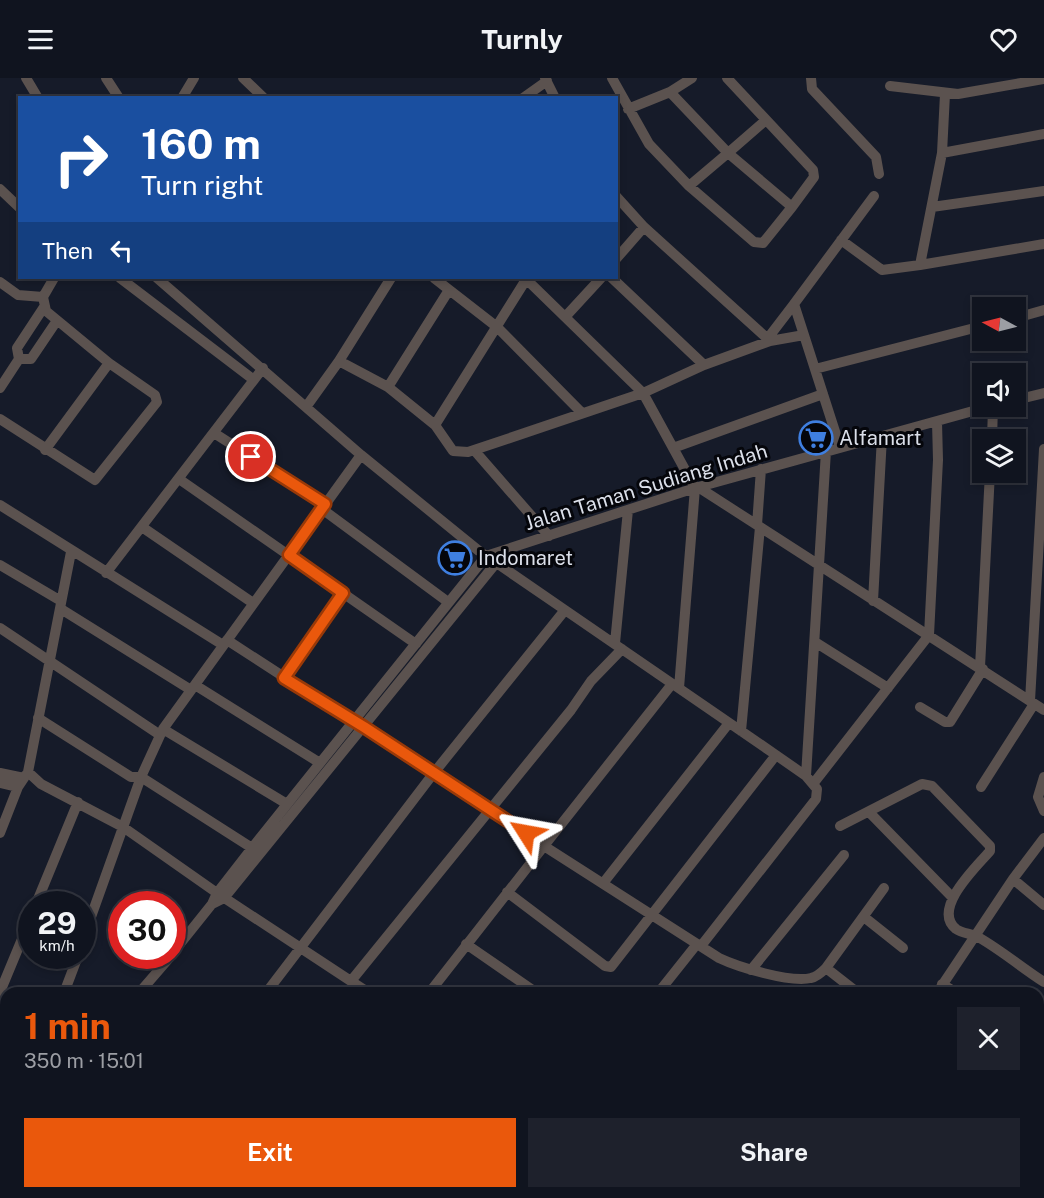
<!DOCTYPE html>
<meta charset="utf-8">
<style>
body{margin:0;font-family:"Public Sans",sans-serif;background:#1e212c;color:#f1f3f6;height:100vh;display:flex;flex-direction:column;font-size:22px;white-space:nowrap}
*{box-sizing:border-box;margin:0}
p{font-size:20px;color:#9c9ea4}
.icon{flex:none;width:33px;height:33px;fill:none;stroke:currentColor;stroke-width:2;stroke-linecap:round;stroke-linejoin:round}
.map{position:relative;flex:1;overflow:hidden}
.drawer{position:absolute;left:0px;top:909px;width:1044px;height:212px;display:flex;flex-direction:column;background:#10141f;border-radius:18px 18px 0 0;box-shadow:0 3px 9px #0003,0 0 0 2px #30333d}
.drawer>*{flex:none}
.guide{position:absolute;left:18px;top:18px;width:600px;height:183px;border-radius:0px;box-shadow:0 3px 9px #0003,0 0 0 2px #30333d;background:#1a4fa0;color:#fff;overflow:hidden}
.needle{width:39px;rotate:277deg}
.tools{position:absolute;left:972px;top:219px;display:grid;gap:12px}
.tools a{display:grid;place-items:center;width:54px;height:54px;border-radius:0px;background:#10141f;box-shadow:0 3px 9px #0003,0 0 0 2px #30333d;font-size:30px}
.speed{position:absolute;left:18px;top:813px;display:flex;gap:12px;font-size:30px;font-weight:700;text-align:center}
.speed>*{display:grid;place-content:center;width:78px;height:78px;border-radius:50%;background:#10141f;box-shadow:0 3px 9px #0003,0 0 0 2px #30333d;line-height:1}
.speed small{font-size:15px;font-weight:400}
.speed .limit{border:9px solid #d22;background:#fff;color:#111}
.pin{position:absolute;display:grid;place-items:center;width:51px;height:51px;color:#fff;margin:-26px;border:3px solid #fff;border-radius:50%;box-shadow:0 2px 6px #0007}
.me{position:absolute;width:66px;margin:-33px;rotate:304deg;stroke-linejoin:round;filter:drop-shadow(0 0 4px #0008)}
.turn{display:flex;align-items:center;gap:21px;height:126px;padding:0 24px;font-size:27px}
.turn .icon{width:78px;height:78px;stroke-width:2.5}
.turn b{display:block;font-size:42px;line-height:51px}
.then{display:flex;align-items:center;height:57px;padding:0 24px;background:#0003;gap:12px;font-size:22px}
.round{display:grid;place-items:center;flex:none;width:63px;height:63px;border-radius:0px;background:#1e212c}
.headline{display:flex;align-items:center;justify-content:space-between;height:102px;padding:0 24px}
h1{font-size:36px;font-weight:700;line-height:45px;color:#ea580c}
.button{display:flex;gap:12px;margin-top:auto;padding:12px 24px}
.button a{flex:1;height:69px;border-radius:0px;background:#ea580c;color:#fff;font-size:24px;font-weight:700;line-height:69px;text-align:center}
.button a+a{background:#1e212c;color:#f1f3f6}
header{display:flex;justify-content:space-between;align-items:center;height:78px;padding:0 24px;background:#10141f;font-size:27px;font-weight:700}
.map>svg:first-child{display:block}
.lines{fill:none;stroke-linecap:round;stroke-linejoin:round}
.minor{stroke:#5b524f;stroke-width:10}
.route-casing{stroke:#983908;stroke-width:15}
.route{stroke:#ea580c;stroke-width:10}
.labels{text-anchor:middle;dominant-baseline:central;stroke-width:6;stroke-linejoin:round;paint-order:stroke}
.poi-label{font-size:20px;fill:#dbdfe9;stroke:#05060b;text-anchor:start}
.street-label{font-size:20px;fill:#dbdfe9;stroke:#05060b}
</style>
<header><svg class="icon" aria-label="menu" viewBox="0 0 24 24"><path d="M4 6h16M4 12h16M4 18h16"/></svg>Turnly<svg class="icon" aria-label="heart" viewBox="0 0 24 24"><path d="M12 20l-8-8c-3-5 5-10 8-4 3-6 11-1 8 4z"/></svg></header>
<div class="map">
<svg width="1044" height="1120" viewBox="0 0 1044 1120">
<rect width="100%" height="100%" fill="#161b29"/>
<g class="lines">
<!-- minor -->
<path class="minor" d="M26 0 38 20
M106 0 119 20
M243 0 264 20
M545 0 555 20
M612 0 649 66 689 108 754 164 763 165 792 129 728 75 689 108
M727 0 813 92 814 99 792 129
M811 0 812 11 876 79 879 96
M890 8 958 16 1044 1
M670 14 692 0
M182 20 194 0
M523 20 547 3
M628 31 670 14 728 75 766 42
M942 75 1044 56
M0 111 20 130
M616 118 644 149 770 263 804 257 840 369
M932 129 1044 113
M841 162 882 192 920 187 942 75 945 16
M616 181 644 149
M920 187 1044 166
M120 200 254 302
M157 200 361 377
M434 200 497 249 581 334
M525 200 643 315 695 410 679 610
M527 200 435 347 453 373 468 374 504 362 643 315 704 287
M612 200 704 287 770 263
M0 204 18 217 43 219
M566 238 601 200
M1016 240 1044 232
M804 257 794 226 874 118
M768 260 794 226
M19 281 17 270 44 229
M339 283 391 200
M815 291 982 248
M388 309 449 212
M0 310 19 281H31L56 244
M1016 322 1044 315
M306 329 339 283 388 309 435 347
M0 341 95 402 157 324 155 317 109 285 46 233 43 219 54 200
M214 355 325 426
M992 362 993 328
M673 370 823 316
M45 372 109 285
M474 372 549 458
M179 401 416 566
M698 409 1044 632
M0 427 223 567
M322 431 448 524
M757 447 761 391
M142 449 253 525
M0 487 61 523
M106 495 263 290
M873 523 882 359
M61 531 191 612
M565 532 776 677 806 698 817 711 816 721 701 868
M0 550 160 657
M227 562 544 768 429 915
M815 564 888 610
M615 565 628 432
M980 589 990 394
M284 600 343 515
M672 606 544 768 719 880C738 889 790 905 811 900 817 899 822 894 826 890L884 810
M195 607 320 685
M1030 623 1044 371
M920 629 945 644H950L983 591
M38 640 131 699H141L252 770
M163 651 287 726
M741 653 760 449
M28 694 41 706 123 749 217 815 369 915
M0 695 24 700
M806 698 826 373
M1044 699 1038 719 1044 733
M0 705 18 709
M813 706 929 557 938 382 937 344
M981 709 1034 626
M869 734 952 819
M840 748 922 706 932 708 990 768V773C977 788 931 831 956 851 963 856 971 855 978 859 1001 872 1022 890 1044 904
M0 755 18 709 28 694 71 474
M1013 801 1044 827
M604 804 729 645
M507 814 605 888 611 889 776 677
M36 826 78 724
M212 826 217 815 252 770 486 478 695 410 991 328
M864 839 903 870
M82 864 141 699 163 651 361 377 479 473 565 532 433 696 266 915
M466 866 537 915
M172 876 212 826 224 820 496 485 498 479
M826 890 858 915
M751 892 844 777
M351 903 571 632 591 603 622 571
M942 906 957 915
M0 914 32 837
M64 915 78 878
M139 915 171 878
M658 915 697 866
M937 915 1013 801 1044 760
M0 949 6 951
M1038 970 1044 974
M1038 1046 1044 1050
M496 1114 502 1120
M662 1114 673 1120
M970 1114 979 1120
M23 1120 26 1114
M374 1120 379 1114
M461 1120 466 1114
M548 1120 554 1114
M646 1120 652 1114
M784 1120 786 1114
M869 1120 871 1114
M933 1120 936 1114"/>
</g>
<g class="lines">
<defs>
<path id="route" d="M251 379 325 426 289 477 343 515 284 600 364 649 526 755"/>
</defs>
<!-- route casing -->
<use href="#route" class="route-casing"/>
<!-- route -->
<use href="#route" class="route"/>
</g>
<!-- icons -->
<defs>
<symbol id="supermarket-ring" viewBox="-11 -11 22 22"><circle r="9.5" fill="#05060b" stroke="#3f7fe0" stroke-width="1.5"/><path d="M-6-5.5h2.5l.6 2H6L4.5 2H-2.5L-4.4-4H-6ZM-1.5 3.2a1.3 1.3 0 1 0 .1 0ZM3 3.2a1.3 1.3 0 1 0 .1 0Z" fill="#3f7fe0"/></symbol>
</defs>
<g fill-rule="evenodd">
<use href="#supermarket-ring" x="797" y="341" width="38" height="38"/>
<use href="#supermarket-ring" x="436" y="461" width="38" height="38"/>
</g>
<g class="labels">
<!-- poi labels -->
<g class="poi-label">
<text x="839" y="360">Alfamart</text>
<text x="478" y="480">Indomaret</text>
</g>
<!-- street labels -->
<g class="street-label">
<text transform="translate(646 409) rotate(-17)">Jalan Taman Sudiang Indah</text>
</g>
</g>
</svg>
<div class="tools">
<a><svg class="needle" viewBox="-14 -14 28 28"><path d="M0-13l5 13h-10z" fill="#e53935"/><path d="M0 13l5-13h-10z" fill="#9c9ea4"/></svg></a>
<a><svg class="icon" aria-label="sound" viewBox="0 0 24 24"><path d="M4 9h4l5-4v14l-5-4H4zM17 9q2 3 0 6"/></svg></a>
<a><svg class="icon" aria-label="layers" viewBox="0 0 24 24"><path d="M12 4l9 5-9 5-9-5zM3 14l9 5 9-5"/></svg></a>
</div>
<div class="speed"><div>29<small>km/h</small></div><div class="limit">30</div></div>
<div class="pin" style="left:251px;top:379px;background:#d93025"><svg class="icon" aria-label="arrive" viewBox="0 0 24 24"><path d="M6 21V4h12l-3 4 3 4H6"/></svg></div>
<svg class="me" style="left:526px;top:755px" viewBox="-20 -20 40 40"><path d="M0-17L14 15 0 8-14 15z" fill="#ea580c" stroke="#fff" stroke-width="4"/></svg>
<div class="guide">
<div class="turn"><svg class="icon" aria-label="right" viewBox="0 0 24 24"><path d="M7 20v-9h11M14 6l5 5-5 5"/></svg><div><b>160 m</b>Turn right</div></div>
<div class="then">Then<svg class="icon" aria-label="left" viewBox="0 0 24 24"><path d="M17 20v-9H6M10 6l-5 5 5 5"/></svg></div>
</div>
<section class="drawer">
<div class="headline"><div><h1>1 min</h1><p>350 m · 15:01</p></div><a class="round"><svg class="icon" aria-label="close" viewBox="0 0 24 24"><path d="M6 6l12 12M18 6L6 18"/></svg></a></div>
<div class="button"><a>Exit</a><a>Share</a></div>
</section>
</div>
